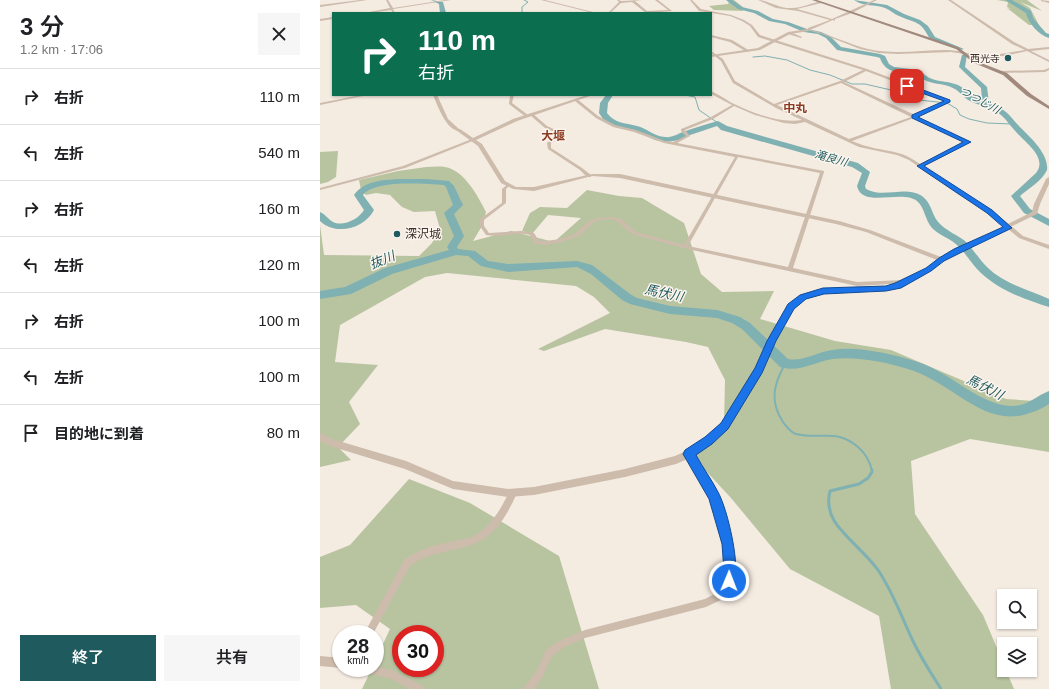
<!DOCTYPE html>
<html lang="ja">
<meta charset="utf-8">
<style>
body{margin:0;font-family:Helvetica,"Noto Sans JP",sans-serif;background:#f6f6f6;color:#202124;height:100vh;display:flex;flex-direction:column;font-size:15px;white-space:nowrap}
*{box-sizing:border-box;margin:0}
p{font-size:13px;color:#757577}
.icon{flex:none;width:22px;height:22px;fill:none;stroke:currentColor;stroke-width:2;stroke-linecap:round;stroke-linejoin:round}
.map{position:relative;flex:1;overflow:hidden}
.panel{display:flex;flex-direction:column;background:#fff;width:320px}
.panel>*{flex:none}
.banner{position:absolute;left:12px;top:12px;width:380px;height:84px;border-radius:0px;box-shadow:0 1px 3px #0004;background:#0b6e4f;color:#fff;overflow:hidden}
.buttons{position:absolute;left:677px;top:589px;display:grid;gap:8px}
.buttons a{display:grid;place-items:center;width:40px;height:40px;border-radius:0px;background:#fff;box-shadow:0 1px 3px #0004;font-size:20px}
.speed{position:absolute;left:12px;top:625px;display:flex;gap:8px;font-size:20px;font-weight:700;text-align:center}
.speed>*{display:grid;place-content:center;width:52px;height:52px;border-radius:50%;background:#fff;box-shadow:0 1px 3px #0004;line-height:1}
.speed small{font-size:10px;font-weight:400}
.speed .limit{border:6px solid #d22;background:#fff;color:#111}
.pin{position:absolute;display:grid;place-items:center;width:34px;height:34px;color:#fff;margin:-17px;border-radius:8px;box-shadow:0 2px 6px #0006}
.me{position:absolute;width:44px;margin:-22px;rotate:1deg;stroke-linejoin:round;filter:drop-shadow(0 0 3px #0008)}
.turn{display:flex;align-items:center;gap:14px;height:84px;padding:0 20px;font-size:18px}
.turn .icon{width:52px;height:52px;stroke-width:2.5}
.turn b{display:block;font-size:28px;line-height:34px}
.round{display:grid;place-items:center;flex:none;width:42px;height:42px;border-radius:0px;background:#f6f6f6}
.summary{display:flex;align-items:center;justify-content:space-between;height:68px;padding:0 20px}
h1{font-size:24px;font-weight:600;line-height:30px}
.cta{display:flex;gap:8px;margin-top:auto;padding:8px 20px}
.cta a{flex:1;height:46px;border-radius:0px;background:#1f5a5e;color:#fff;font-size:16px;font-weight:600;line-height:46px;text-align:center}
.cta a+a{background:#f6f6f6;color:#202124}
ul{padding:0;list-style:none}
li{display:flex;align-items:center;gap:12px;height:56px;padding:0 20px;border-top:1px solid #e0e0e0}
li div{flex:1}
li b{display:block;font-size:15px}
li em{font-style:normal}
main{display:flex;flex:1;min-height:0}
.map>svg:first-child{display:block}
.green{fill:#b8c4a0;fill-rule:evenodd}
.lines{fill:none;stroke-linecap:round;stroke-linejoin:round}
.stream-far2{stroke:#7fb0b2;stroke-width:1}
.stream-far1{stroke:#7fb0b2;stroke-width:2}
.stream{stroke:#7fb0b2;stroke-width:3}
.river{fill:#7fb0b2;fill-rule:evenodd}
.minor{fill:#cdbbac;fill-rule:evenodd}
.tertiary{fill:#cdbbac;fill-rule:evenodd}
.secondary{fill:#a18a7d;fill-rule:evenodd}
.route{fill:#1a73e8;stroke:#114b97}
.poi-dot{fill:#1f5a5e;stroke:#fbf5ee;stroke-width:1.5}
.labels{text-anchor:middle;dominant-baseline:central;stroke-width:3;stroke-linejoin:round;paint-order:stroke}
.far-poi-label{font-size:10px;fill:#3b302b;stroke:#fbf5ee;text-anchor:end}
.far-water-label{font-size:11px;font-style:italic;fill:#1f5a5e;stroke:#fbf5ee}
.far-quarter-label{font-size:12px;font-weight:bold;fill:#8c3b22;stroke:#fbf5ee}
.poi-label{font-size:12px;fill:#3b302b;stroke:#fbf5ee;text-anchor:start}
.water-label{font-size:13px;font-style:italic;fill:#1f5a5e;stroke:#fbf5ee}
</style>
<main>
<section class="panel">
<div class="summary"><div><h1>3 分</h1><p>1.2 km · 17:06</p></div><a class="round"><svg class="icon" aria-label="close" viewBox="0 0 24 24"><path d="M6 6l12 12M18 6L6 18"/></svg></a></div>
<ul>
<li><svg class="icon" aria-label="right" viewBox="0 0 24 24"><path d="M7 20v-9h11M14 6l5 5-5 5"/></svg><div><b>右折</b></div><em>110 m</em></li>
<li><svg class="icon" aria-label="left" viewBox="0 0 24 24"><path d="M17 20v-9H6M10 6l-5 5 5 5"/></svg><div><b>左折</b></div><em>540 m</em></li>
<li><svg class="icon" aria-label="right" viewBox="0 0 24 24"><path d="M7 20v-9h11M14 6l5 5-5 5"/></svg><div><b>右折</b></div><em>160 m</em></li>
<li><svg class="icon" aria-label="left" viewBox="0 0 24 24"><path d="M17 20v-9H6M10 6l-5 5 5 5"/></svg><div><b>左折</b></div><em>120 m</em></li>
<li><svg class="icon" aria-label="right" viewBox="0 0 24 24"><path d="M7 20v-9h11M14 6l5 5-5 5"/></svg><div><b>右折</b></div><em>100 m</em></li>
<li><svg class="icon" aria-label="left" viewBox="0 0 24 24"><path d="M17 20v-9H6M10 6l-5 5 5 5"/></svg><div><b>左折</b></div><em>100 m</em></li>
<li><svg class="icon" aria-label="arrive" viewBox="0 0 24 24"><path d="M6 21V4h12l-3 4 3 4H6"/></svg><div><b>目的地に到着</b></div><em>80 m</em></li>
</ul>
<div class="cta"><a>終了</a><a>共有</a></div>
</section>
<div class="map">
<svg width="729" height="689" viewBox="0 0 729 689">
<rect width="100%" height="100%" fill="#f4ebe1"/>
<!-- green -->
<path class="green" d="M407 0H414L423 7 422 10 424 11 394 10 389 6 408 4 409 2Z
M677 0H707L722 11 700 2 710 8 719 25H709L687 8 691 9 687 7 688 2Z
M18 151 16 177 8 182 0 184V152Z
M106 167C112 167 119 166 125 167 144 170 158 196 166 212L162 226 153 241 191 231 234 242 261 218 228 215 212 234 202 231 210 213 220 207 247 208 267 190 299 196 322 198 364 223 381 274 402 292 454 291 440 319 515 341 571 350 686 399 729 402V452L650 439 591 461 595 514 663 615 684 665V670H686L694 689H571L559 616 470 569 411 498 386 471 367 459 404 426 405 380 388 347 366 342 285 329 224 351 218 349 290 313 274 297 256 286 127 273 105 277 20 325 15 362 58 365 29 402 40 424 18 447 31 460 0 467V225L4 255 99 256 112 243 120 229 115 211 94 212 82 207 70 195 56 193 46 195 41 190 39 180 78 171Z
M89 479 150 503 239 556 279 689H42L52 668H55V661L70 629 36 605 0 608V557L30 545ZM81 634H115V668H81Z"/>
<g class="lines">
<!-- stream-far2 -->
<path class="stream-far2" d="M204 0 208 2 202 7V12L205 13
M433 57 445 56 467 60 490 70 510 75 532 84H545L571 90 599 100 627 103 637 109 640 115 649 119 667 123 692 124
M365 95 375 97 379 110 398 123"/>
<!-- stream-far1 -->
<path class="stream-far1" d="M465 364C454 384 449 401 463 422 466 426 470 432 476 434 500 440 516 428 538 447 545 453 550 461 552 471"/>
<!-- stream -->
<path class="stream" d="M552 470V472L548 478 539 484 510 491C506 507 511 520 523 532 534 545 548 556 558 570 573 592 582 618 593 641 601 658 611 673 621 689"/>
<!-- river -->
<path class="river" d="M111 0 123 2 126 13H120L119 4Z
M406 0H412L422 7 438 11 453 19 468 22 487 29 501 32 510 36 521 47 560 54 565 56 569 64 574 67 600 70C612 84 622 79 638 85 646 89 653 97 662 100L661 88 639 67 642 55 647 54 645 67 667 87 669 103C675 105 681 108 686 112 692 117 697 125 703 130 712 139 729 155 727 170 722 181 708 189 700 196L710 209 729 219V226L704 213 691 196 716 173C728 158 706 143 697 133 691 127 687 120 681 115 672 107 660 106 650 101 644 98 640 92 635 89 621 81 608 87 596 73 581 72 566 75 560 58L557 57 517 50 506 38 498 34 484 32 465 24 449 21 434 13 418 9Z
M534 0 567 5 584 14 600 20 608 26 615 37 644 49 639 50 610 39C600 20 597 24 579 16 574 14 570 10 565 8 555 4 544 7 534 0Z
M685 0H692L711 11 713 18 726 33 729 34V38C719 35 708 23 706 13Z
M286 95H293L288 103 287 113C294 123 305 123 317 126 326 128 335 137 345 137 352 138 357 134 363 132 374 128 386 124 398 121L407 126 538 163 550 172 545 186 546 189C564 199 585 185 602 196 612 203 612 217 620 224 627 231 637 235 645 241 653 249 659 259 667 267 683 283 708 290 729 299V307C706 300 679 290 661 273 653 266 647 255 639 247 632 239 620 236 612 228 605 220 605 208 597 201 582 189 542 209 537 186L542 173 532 167 401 130 397 126 367 136 360 140 346 142 335 140 314 130 294 126 285 122 279 113 280 103Z
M78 179H106L129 181 134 186 143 205 134 214 144 236 137 247 138 249 155 251 168 261 188 264 257 261 272 265 310 294 317 298 350 306 397 310 420 317 430 323 468 359C483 362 497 352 512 350 529 347 547 350 564 353 581 357 600 361 616 370 640 382 665 406 693 406 707 406 716 396 729 391V404C669 441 641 385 588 369 566 362 536 356 513 359 493 362 480 373 460 367L422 329 412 323 397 318 350 314 310 304 302 300 271 274 257 267 188 272 161 266 148 256 136 255 72 274 31 294 0 299V291L25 287 65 268 129 250 127 247 134 236 124 213 133 205 126 187 124 185C104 184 56 179 43 195L54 210C44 229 16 236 0 221V212C5 214 8 219 13 222 23 227 39 219 44 210L34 195C44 181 62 180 78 179Z"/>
<!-- minor -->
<path class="minor" d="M40 0H47L0 7V5Z
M66 0H68L73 8 125 0H131L73 9 75 13H73L71 10 50 13H44L70 8Z
M221 0H225L277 13H273Z
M297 0H299L301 1 322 0 315 1 327 11 348 10 335 0H338L352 11 326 13 312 2 301 3 290 13H288L299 2Z
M370 0H372L381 9 411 15 424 20 432 25 440 35 547 69 629 100V102L598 117 650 142 603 166 643 193 672 210 703 236 729 245V249L699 238 668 212 639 195 589 160 577 155 539 147 485 122 475 124 464 123 435 115 414 106 393 119 365 130 370 136 357 143 504 171V172L473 268 537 282 585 280 587 281 588 282 587 283 537 286 363 248 312 234 297 221 292 219 279 220 273 223 259 236 241 242 226 245 216 244 213 241 210 235C196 231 181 238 166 235L160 226V219L182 203V189L188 184 190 185 186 189V203L164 220V226L169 233 201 231 214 233 219 241H226L240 239 255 234 269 221 278 218 292 217 301 219 316 232 364 245 415 157 344 143 314 132 293 127 276 118 255 101V99H257L278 116 295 125 316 130 345 141 353 142 366 136 361 131V129L391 117 412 105 391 94V91C398 94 404 98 410 102 431 112 458 124 482 120L456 108 413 83 401 61 391 53V51L403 59 415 81 454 104 520 81 543 70 438 37 430 26 422 21 410 16 379 11ZM546 71 625 101 595 115 524 82ZM521 83 591 117 529 139 457 105ZM594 118 645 142 600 164C593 159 586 155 578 153 562 149 547 148 532 141ZM418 157 500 173 468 267 368 246Z
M438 0C448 0 460 9 472 8 482 8 492 3 501 1V3L477 9 512 19 554 0H557L532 13 515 19V21L513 20 490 30C510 34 528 44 548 49 574 55 600 50 627 50 638 50 649 54 660 55 675 56 690 52 705 50L692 44 628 0H631L694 42 708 49 729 47V49L711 51 729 60V62L707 51 684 56 667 57 657 56 631 52 578 54 559 53 540 49 502 34 487 30 488 28 510 20 478 11 456 8Z
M721 0 729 1V3L721 1Z
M13 17V19L0 21V19Z
M468 32H470L482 37 481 38 468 34Z
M391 35 412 40 430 51 427 52 410 42 391 37Z
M729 68V70L725 72 681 73 679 72 681 71 724 70Z
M41 95H48L0 105V103Z
M113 95H117L128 119 139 129V131C126 130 118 106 113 95Z
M190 95H194L192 103 208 115V117H206L189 104Z
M210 113H212L227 126 240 132V137L231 143V148L262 168 271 175V177H267L260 170 228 149 227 143 236 136 237 133 225 128 210 115Z
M152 139 155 140 85 168 0 190V188L83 166Z
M369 451 372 452 398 494 412 544 415 571 411 595 386 607 265 638 243 648 232 656 222 678 214 689H203L205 686 216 672 226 650 237 642 265 630 385 599 404 589 407 571 404 544 392 498 365 454 366 452Z
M193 489 196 490 197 493C188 513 176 536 154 544 145 548 134 549 124 552 112 555 100 558 90 566L53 634H44L84 560C103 545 129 543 152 537 171 527 181 509 190 490Z
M0 656 21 658V668L0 666Z
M55 666 72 670 103 686 105 689H90L71 679 41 671 39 668H55Z"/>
<!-- tertiary -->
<path class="tertiary" d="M488 29 489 31 470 34 440 50 391 57V55L438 48 468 32Z
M267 95H273L197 121 156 140 162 144 185 181 196 187H214L272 174H300L519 221 550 230 621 257 712 212 714 204 726 179 729 177V184L720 204 717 214 623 260 611 271 580 287 566 290 503 293 485 299 479 303 468 316 442 372 407 428 391 443 372 457 356 464 305 477 214 495 188 497 133 489 85 469 10 446 0 441V433L12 439 86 461 133 481 188 489 214 487 305 469 355 456 366 451 385 437 401 424 436 369 463 313 475 299 481 295 503 289 566 286C584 281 603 272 617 260L546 232 516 224 300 178 272 176 214 191 193 189 181 183 158 146 136 130 140 129 153 138 193 119Z"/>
<!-- secondary -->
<path class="secondary" d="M492 0H497L638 47 656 61 687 73 711 94 729 106V109L707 96 683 75 654 63 636 49Z"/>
</g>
<!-- route -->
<path class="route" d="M587 84 630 100V102L598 117 651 142 604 166 672 210 692 228 640 253 624 261 611 271 581 288 566 291 504 294 486 299 474 309 456 341 442 373 408 429 392 444 376 455C383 468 392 480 398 492 408 510 421 568 414 586L409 588 404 586 403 581 404 571 402 544 389 499 363 454 365 450 385 437 401 423 435 368 447 341 468 304 480 295 503 288 566 286 575 283 606 268 619 258 634 249 683 227 667 213 597 166 643 142 592 118V115L624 101 585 87V86Z"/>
<!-- markers -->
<g class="poi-dot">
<circle cx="688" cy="58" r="4"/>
<circle cx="77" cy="234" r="4"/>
</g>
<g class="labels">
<!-- far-poi labels -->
<g class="far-poi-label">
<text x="680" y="58">西光寺</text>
</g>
<!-- far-water labels -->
<g class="far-water-label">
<text transform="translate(660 100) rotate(29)">つつじ川</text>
<text transform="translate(511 158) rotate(16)">滝良川</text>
</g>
<!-- far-quarter labels -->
<g class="far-quarter-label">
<text x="475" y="108">中丸</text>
<text x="233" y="136">大堰</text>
</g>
<!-- poi labels -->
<g class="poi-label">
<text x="85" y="234">深沢城</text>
</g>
<!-- water labels -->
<g class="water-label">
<text transform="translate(62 260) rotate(-22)">抜川</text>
<text transform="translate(344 293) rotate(12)">馬伏川</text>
<text transform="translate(665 387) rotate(27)">馬伏川</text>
</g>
</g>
</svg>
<div class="buttons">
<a><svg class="icon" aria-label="search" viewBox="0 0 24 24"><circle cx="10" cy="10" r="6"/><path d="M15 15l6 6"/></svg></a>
<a><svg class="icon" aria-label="layers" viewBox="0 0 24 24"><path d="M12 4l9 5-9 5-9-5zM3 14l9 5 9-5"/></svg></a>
</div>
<div class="speed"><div>28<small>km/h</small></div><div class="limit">30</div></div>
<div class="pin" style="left:587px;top:86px;background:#d93025"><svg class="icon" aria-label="arrive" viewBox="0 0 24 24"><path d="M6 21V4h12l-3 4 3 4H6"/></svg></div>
<svg class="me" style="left:409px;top:581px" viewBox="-20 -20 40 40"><circle r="17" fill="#1a73e8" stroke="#fff" stroke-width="3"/><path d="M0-11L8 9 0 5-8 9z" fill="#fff"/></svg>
<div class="banner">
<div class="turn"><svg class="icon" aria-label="right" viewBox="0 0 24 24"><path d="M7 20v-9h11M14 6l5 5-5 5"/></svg><div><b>110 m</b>右折</div></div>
</div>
</div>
</main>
